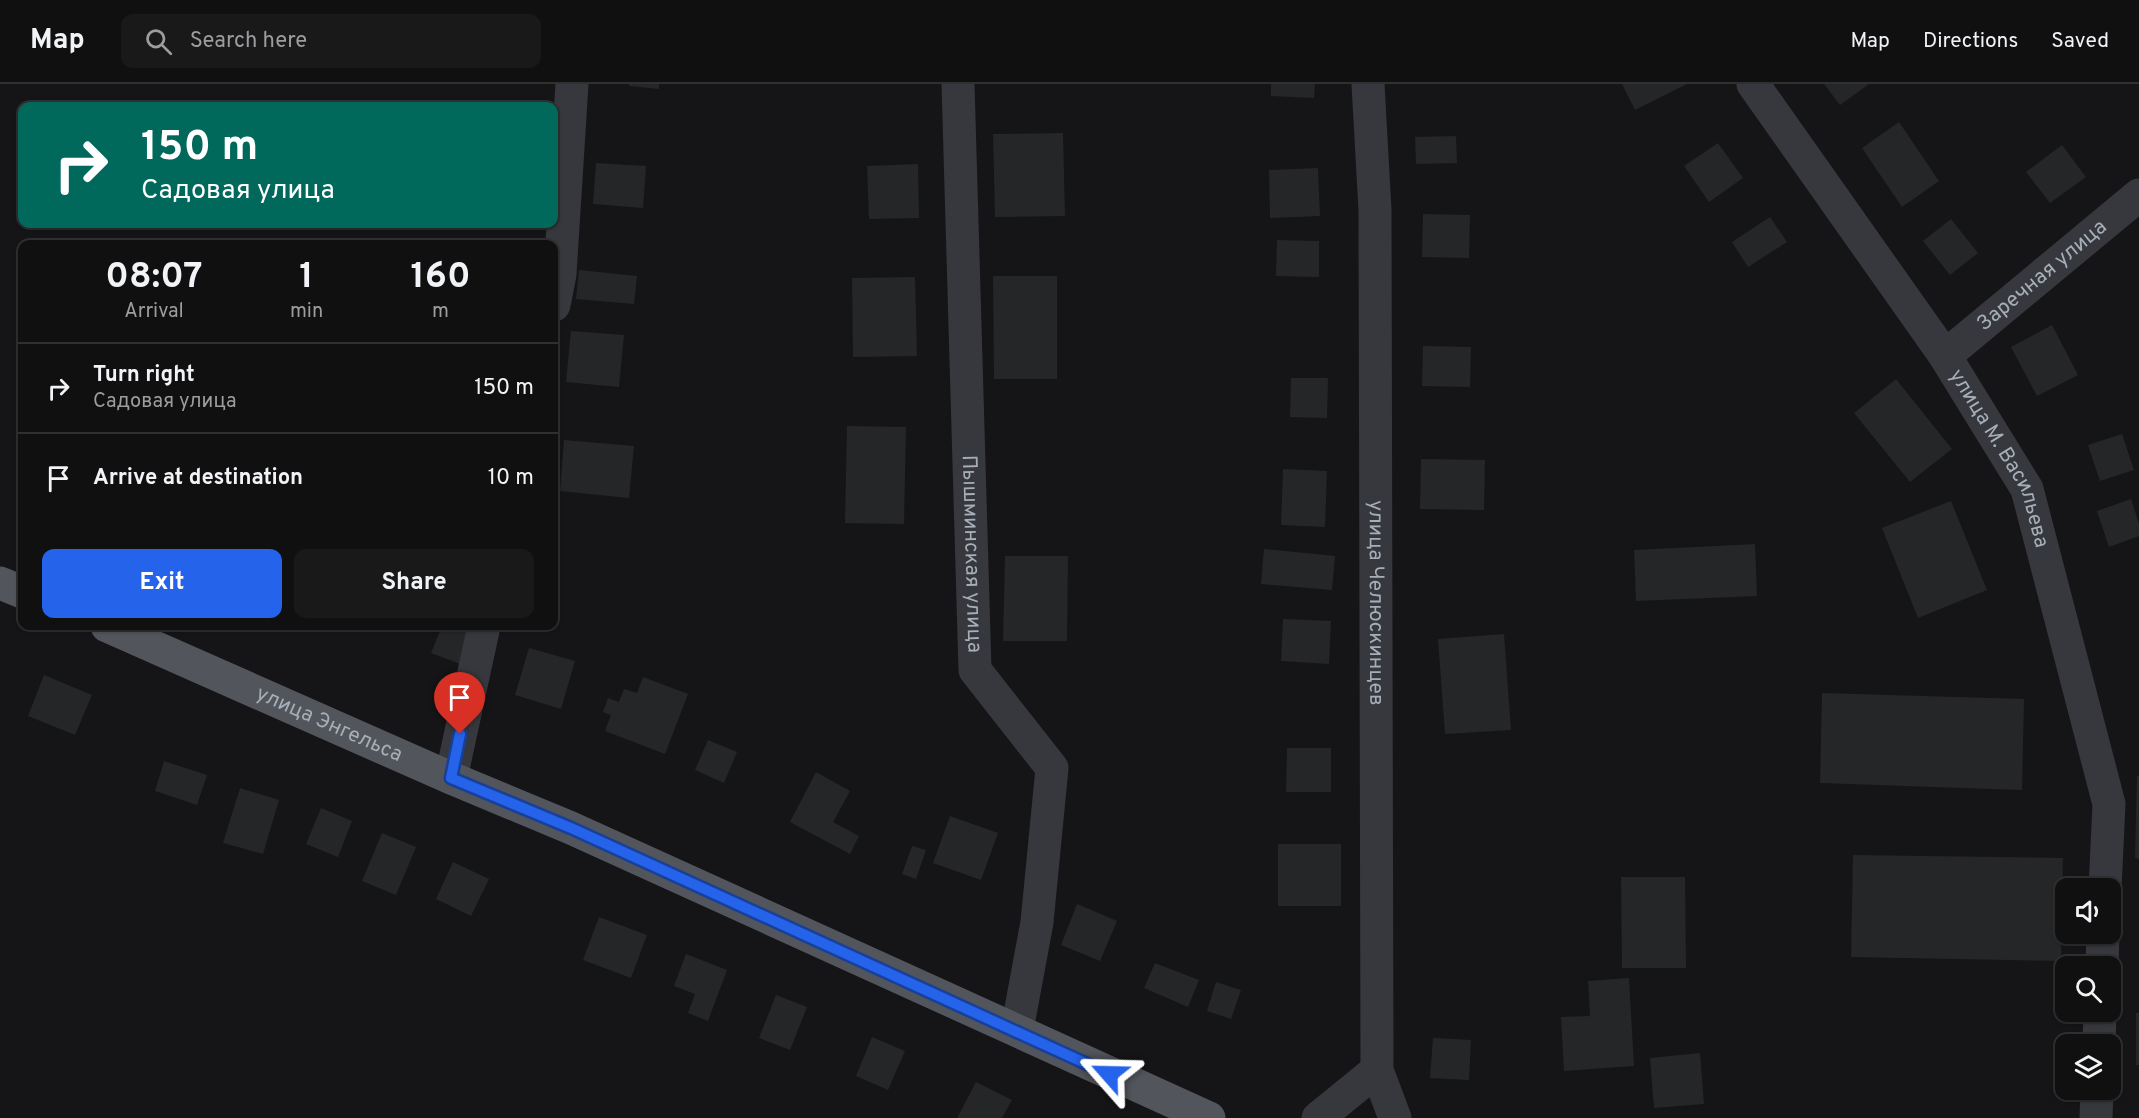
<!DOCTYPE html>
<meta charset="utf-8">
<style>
body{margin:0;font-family:Overpass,sans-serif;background:#19191a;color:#f1f3f6;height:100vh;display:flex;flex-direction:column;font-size:22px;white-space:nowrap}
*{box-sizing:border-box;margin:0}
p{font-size:20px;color:#9c9d9f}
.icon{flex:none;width:33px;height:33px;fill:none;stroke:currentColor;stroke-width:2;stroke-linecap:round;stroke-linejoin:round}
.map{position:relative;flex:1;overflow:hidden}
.panel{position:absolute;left:18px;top:156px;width:540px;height:390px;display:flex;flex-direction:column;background:#101011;border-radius:12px;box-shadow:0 2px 4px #0004,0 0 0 2px #303031}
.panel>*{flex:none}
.guide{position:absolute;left:18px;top:18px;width:540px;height:126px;border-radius:12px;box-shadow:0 2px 4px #0004,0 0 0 2px #303031;background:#00695c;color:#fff;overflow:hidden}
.fabs{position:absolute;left:2055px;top:794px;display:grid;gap:12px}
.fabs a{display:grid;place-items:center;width:66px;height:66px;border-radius:12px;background:#101011;box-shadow:0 2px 4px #0004,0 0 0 2px #303031;font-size:30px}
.pin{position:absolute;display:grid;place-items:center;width:51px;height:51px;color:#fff;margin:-62px -26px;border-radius:50% 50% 50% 0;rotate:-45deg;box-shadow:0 0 6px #0007}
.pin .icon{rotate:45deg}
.me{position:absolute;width:66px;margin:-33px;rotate:295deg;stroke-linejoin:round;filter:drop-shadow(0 0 4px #0008)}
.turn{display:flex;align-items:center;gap:21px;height:126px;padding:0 24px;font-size:27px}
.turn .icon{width:78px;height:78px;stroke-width:2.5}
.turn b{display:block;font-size:42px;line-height:51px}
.eta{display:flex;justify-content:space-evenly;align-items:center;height:102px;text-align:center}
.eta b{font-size:36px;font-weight:700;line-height:42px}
.button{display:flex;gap:12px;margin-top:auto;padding:12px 24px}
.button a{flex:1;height:69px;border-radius:12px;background:#2563eb;color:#fff;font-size:24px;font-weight:700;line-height:69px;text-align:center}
.button a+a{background:#19191a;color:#f1f3f6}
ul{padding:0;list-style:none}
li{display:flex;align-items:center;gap:18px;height:90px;padding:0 24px;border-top:2px solid #303031}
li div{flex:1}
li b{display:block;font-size:22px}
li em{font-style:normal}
header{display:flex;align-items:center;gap:36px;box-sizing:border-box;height:84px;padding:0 30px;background:#101011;border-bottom:2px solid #303031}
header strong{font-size:28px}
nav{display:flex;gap:33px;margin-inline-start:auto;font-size:21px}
.search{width:420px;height:54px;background:#19191a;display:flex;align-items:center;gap:15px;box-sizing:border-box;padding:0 21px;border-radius:12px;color:#9c9d9f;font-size:22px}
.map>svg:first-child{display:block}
.building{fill:#252628}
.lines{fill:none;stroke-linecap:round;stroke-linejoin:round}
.minor{stroke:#36383d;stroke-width:33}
.major{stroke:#52555c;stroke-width:33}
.route-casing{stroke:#184099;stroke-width:15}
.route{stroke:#2563eb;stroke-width:10}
.labels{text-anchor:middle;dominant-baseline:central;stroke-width:6;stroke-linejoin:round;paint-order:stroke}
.street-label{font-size:21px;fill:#a6aeb8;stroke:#101112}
</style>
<header>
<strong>Map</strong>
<div class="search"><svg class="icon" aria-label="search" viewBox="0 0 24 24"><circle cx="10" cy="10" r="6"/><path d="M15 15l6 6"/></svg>Search here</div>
<nav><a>Map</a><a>Directions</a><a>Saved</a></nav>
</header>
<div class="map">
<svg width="2139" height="1034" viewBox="0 0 2139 1034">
<rect width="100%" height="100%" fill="#151517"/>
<!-- building -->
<path class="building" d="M629 0H659V5L629 2Z
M1271 0H1315L1314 14 1271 12Z
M1622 0H1687L1635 26Z
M1824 0H1869L1840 21Z
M1899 38 1939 97 1902 123 1862 64Z
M1063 49 1065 132 995 133 993 50Z
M1456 52 1457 79 1416 80 1415 53Z
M1718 59 1743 94 1709 118 1684 82Z
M2062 61 2086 93 2050 119 2026 88Z
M596 79 646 82 643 124 593 120Z
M918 80 919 134 869 135 867 82Z
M1318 84 1320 132 1270 134 1269 86Z
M1423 130 1470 131 1469 174 1422 173Z
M1770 133 1787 158 1748 183 1732 158Z
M1951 135 1978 169 1950 191 1923 157Z
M1277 156 1319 157V193L1276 192Z
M579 186 637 192 634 220 576 215Z
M993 192H1057V295H994Z
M915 193 917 272 853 273 852 194Z
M2052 241 2078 291 2037 312 2011 263Z
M571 247 624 251 619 303 566 298Z
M1423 262 1471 263 1470 303 1422 302Z
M1291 294H1328L1327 334 1290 333Z
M1896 295 1952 365 1910 398 1854 329Z
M847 342 906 343 904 440 845 439Z
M2122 350 2134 386 2100 397 2088 361Z
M564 356 634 362 629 414 560 407Z
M1421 375 1485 376 1484 426 1420 425Z
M1283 385 1327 387 1325 443 1281 441Z
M2131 415 2139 440V452L2109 463 2097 427Z
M1951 417 1987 506 1918 534 1882 444Z
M1755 460 1757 512 1636 517 1634 466Z
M1264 465 1335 472 1332 506 1261 500Z
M1005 472H1068L1067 557H1003Z
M1283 535 1331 537 1329 580 1281 577Z
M442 542H460L476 548 463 581 431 569Z
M1504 550 1511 646 1445 650 1438 555Z
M529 564 575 577 561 625 515 611Z
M44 591 92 611 75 651 28 632Z
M643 593 688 610 665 670 605 647 611 631 603 628 608 614 619 618 624 605 637 609Z
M1822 609 2024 615 2022 706 1820 699Z
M708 656 737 668 724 699 695 686Z
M1287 664H1331V708H1286Z
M164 677 207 691 197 721 155 707Z
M816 688 850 707 833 738 859 752 850 770 790 738Z
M2137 692H2139V775L2135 774Z
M240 704 279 716 263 770 223 759Z
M321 724 352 737 338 773 306 760Z
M950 732 998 749 981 796 933 779Z
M382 749 416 763 396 811 362 797Z
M1278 760H1341V822H1278Z
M912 762 926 766 916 795 902 790Z
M1853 771 2063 774 2061 877 1851 873Z
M453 778 489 795 471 832 436 815Z
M1621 793H1685L1686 884H1622Z
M1077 820 1117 837 1100 877 1061 861Z
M599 833 647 851 631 894 583 876Z
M686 870 727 886 708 937 688 929 695 910 674 902Z
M1155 879 1199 896 1188 923 1144 904Z
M1629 894 1634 982 1564 987 1561 933 1590 932 1588 897Z
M1216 898 1241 906 1231 935 1207 927Z
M776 911 807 923 790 966 759 954Z
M2136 929H2139V981H2136Z
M872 953 905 967 888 1006 856 992Z
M1433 954 1471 956 1469 996 1430 994Z
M1700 969 1704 1020 1654 1024 1650 974Z
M976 998 1012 1016 1002 1034H957Z"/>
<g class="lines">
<!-- minor -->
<g class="minor">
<path id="s1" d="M958 0 975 586 1052 684 1037 838 1017 946"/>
<path id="s2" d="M1368 0 1375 126 1377 986 1395 1034"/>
<path id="s3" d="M1753 0 1945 272 2027 405 2109 720 2105 804"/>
<path d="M554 221 560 190 572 0"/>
<path id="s4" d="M1945 272 2139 111"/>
<path d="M451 694 484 542"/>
<path d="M2102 882 2103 849"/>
<path d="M2099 960 2100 927"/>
<path d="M1318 1034 1377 986"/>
<path d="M2096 1034 2097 1005"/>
</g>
<!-- major -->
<g class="major">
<path d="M0 499 22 508"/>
<path id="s5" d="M107 542 451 694 571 744 1209 1034"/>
</g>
</g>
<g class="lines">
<defs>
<path id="route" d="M460 650 451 694 571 744 1109 990"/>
</defs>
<!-- route casing -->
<use href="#route" class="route-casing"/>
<!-- route -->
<use href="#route" class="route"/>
</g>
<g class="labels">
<!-- street labels -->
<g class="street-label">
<text stroke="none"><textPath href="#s4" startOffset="126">Заречная улица</textPath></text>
<text stroke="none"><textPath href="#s3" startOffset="450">улица М. Васильева</textPath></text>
<text stroke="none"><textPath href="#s1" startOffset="470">Пышминская улица</textPath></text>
<text stroke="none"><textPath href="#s2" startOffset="519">улица Челюскинцев</textPath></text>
<text stroke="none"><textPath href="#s5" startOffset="243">улица Энгельса</textPath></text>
</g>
</g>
</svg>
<div class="fabs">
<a><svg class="icon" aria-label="sound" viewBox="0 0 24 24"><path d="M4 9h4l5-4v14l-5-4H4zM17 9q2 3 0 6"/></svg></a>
<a><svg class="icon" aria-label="search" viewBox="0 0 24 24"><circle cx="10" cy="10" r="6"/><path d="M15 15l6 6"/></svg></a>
<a><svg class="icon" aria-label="layers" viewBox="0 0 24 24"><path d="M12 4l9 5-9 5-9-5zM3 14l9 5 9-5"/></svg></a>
</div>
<div class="pin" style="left:460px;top:650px;background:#d93025"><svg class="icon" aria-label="arrive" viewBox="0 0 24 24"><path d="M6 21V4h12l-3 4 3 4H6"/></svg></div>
<svg class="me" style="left:1109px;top:990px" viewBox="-20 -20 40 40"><path d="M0-17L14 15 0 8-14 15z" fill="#2563eb" stroke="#fff" stroke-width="4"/></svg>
<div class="guide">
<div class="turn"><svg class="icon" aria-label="right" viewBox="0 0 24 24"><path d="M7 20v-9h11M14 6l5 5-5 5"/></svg><div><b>150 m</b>Садовая улица</div></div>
</div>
<section class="panel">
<div class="eta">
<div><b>08:07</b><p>Arrival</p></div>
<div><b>1</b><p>min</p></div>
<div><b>160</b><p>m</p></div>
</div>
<ul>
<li><svg class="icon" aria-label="right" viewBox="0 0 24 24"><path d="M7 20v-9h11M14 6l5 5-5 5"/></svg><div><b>Turn right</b><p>Садовая улица</p></div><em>150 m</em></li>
<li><svg class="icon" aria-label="arrive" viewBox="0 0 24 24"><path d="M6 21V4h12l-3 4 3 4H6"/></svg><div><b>Arrive at destination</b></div><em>10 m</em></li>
</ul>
<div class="button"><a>Exit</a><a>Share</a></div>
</section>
</div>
